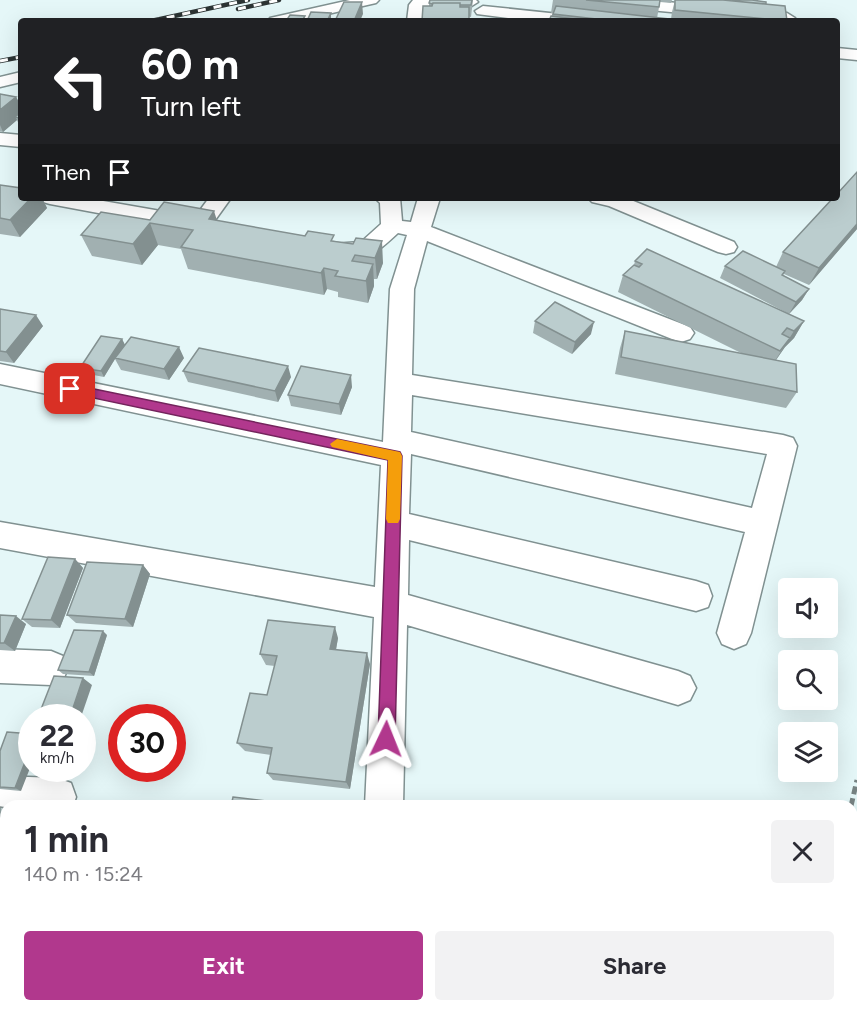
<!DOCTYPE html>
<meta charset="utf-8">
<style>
body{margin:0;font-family:Figtree,sans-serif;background:#f2f2f3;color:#2b2b33;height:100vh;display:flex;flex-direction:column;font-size:22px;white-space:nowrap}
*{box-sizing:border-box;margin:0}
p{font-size:20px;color:#7c7c81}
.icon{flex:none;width:33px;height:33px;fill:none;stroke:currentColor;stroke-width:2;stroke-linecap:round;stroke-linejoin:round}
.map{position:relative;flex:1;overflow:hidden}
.sheet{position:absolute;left:0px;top:800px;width:858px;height:212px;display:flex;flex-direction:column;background:#fff;border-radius:18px 18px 0 0;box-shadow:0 6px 24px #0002}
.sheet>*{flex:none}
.top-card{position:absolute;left:18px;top:18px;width:822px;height:183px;border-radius:6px;box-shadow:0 6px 24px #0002;background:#202124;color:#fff;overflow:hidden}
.tools{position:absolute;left:778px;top:578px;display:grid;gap:12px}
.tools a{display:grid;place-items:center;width:60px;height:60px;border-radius:6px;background:#fff;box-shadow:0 6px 24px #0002;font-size:30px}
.speed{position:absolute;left:18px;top:704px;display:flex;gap:12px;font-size:30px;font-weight:700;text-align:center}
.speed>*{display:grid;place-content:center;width:78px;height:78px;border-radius:50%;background:#fff;box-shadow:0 6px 24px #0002;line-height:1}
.speed small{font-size:15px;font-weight:400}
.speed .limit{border:9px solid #d22;background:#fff;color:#111}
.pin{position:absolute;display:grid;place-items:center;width:51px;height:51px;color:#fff;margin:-26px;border-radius:12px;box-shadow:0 3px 9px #0006}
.me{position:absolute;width:66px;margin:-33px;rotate:2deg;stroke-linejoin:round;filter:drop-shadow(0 0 4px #0008)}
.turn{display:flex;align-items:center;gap:21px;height:126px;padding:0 24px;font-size:27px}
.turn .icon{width:78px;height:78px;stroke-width:2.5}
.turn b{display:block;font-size:42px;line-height:51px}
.then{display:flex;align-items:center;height:57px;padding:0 24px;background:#0003;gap:12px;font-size:22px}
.round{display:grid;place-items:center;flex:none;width:63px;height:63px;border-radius:6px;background:#f2f2f3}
.head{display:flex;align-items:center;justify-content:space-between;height:102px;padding:0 24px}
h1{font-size:36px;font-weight:700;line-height:45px}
.button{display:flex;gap:12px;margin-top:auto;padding:12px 24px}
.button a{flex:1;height:69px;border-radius:6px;background:#b1388d;color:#fff;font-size:24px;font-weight:700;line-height:69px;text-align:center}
.button a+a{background:#f2f2f3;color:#2b2b33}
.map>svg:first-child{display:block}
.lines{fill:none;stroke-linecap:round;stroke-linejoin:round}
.minor-casing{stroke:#809191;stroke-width:3}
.path{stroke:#778383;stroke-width:5;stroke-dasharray:8 4;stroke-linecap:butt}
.minor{fill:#fff;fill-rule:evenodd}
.rail-casing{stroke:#2c3434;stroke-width:4.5}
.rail{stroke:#fff;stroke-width:3;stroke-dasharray:8;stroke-linecap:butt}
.wall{fill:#a1b0b1}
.shaded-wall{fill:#839090}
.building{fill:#bbcdce;stroke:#839090;stroke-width:1.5}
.route{fill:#b1388d;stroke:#73245c;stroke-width:1.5}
.slow{fill:#f59e0b}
</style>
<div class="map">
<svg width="857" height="1010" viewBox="0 0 857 1010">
<rect width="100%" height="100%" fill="#e5f7f8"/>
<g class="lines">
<defs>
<path id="minor" d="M350 0H379L376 3 297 21H268L270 18Z
M413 0H476L478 2 470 7H425L423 21H407L409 5Z
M588 0H645L787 13 795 18 793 21H768L596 5Z
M483 6 578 16 586 21H533L477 14 475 11Z
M837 48 857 50V60L837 58Z
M21 72V82L0 87V77Z
M0 133 21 135V147L0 145Z
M39 198H86L195 217 209 198H231L208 230 200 232 50 204 43 202Z
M375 198H400L402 221 411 222 418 198H440L431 227 690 327 694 333 690 339 681 342 672 339 427 241 414 289 412 375 783 435 793 438 797 446 751 633 746 644 734 649 722 644 717 633 745 532 411 454 409 514 696 581 708 585 712 596 708 607 696 611 409 540 408 595 678 671 690 676 696 688 690 700 678 705 407 625 403 806H365L374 617 0 548V522L375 587 381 465 0 384V364L383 442 390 289 407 235 398 233C375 254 366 263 332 254L329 249 332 244 361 242 381 224 380 203ZM412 395 767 454 752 508 411 432Z
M588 198H626L734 242 737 247 734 252 726 254 718 252 609 206 592 202Z
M0 649 51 651 63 656 68 668 63 680 51 685 0 683Z
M0 776 57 778 71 783 76 797 73 806H6V814H0Z
M356 1005H400V1010H356Z
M712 1005H763L765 1010H714Z"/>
</defs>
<!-- minor casing -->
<use href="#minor" class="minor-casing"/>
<!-- path -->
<path class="path" d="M851 806 857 780
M798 1010 800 1005"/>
<!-- minor -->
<use href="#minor" class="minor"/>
<defs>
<path id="rail" d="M238 9 279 0
M151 21 248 0
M0 61 21 57"/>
</defs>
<!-- rail casing -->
<use href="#rail" class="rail-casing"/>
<!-- rail -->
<use href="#rail" class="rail"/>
</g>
<!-- wall -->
<path class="wall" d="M473 0 471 17 429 6V3Z
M553 0H672L671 3 660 2 657 18 671 19 672 12 675 0H752L766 4 787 21H549L553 13H551Z
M0 94 16 97 21 106V129L17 120 3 132 0 131Z
M857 172V229L809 285 784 274 783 275 809 289 802 300 789 314 720 278 725 266 776 267 783 252Z
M0 185 21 198H42L47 208 20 237 0 234Z
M150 220 217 221 353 244 356 238 383 263 377 279H374V286L368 303 338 297V292L327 289 324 295 188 269 181 249 158 245 142 265 92 256 81 235Z
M635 261 804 321 794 338 785 347 776 360 797 392 786 408 615 374 620 348 625 331 743 354 618 292 623 275 634 265Z
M0 309 43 326 14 363 0 361Z
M535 321 591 334 572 354 533 333Z
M122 339 125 345 184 358 169 380 121 370 115 359 104 377 83 373 80 368Z
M183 371 291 377 278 402 188 382Z
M352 387 341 415 291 406 288 395Z
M75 559 83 568 60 628 32 627 22 619Z
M143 565 150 574 133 627 76 623 67 615Z
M0 615 26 624 15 651 0 650Z
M107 635 94 676 63 674 58 670Z
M338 638 336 650 370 664 350 789 273 780 267 773 271 755 245 751 237 743 267 695 275 666 266 665 260 654Z
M0 751 21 791 0 789Z"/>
<!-- shaded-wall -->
<path class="shaded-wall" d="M362 2 363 14 360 21H354Z
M331 13V21H327Z
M16 97 21 106V117H15L17 120 3 132 0 125V110Z
M31 198H42L47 208 20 237 10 220Z
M214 211 221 233 209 219Z
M150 223 158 245 142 265 133 244Z
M857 224V229L809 285 819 268Z
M382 241 383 263 377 279 375 258Z
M373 264 374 286 368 303 366 281Z
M324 268 327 289 324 295 321 273Z
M809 289 802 300 789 314 796 302Z
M36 315 43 326 14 363 6 352Z
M804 321 794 338 785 347 771 367 794 331Z
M594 322 591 334 572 354 575 342Z
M122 339 125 345 115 358V359L104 377 101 371Z
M179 347 184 358 169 380 164 369Z
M288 366 291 377 278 402 275 391Z
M351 375 352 387 341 415 339 404Z
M75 559 83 568 60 628 51 620Z
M143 565 150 574 133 627 125 619Z
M16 616 26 624 15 651 4 643Z
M335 627 338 638 334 660 330 649Z
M103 631 107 635 94 676 89 672Z
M367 653 370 664 350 789 346 782Z
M83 678 92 685 81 717H70Z
M32 744V763L21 791 15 788Z
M6 825V845L0 861V842Z
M320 1005H325L324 1010H320Z"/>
<!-- building -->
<path class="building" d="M430 0H472L471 5H460V3H433L432 4 429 3Z
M586 0H660L659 7Z
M675 0H723L785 6 787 21 675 10Z
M733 0H752L766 2V4L734 1Z
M344 2H362L354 21H335Z
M433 3H460V7H469V21H422L423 6H432Z
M556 6 687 21H614L553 14Z
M311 12 331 13 327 21H307Z
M290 15 305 16 302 21H286Z
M551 16 591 21H549Z
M0 94 16 97 0 110Z
M21 112V118L15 117Z
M857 172V224L819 268 783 252 833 198H837V194Z
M0 185 21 188V198H31L10 220 0 218Z
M164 202 214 211 209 219 305 236 308 231 334 235 331 241 353 244 356 238 382 241 375 258 355 255 352 261 373 264 366 281 335 276 338 271 324 268 321 273 181 247 193 230 150 223 133 244 81 235 101 212 150 220Z
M647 249 804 321 794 331 787 328 782 334 790 338 780 351 623 275 634 265 639 267 642 264 635 261Z
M743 251 785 271 782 275 809 289 796 302 725 266Z
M555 302 594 322 575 342 535 321Z
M0 309 36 315 6 352 0 351Z
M625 331 796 364 797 392 621 357Z
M101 336 122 339 101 371 80 368Z
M131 337 179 347 164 369 115 358Z
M199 348 288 366 275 391 183 371Z
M301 366 351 375 339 404 288 395Z
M48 557 75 559 51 620 22 619Z
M87 562 143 565 125 619 67 615Z
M0 615 16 616 4 643H0Z
M268 620 335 627 330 649 367 653 346 782 267 773 272 748 237 743 250 693 267 695 277 656 260 654Z
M74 630 103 631 89 672 58 670Z
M54 676 83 678 70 717H38Z
M7 732 32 734V744L15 788 0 787V751Z
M233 797 308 806H231Z
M0 807 6 808V825L0 842Z
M230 1005H320V1010H269Z"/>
<!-- route -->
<path class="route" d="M70 384 400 452 402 456 395 739 392 745 386 747 380 745 378 739 388 460 65 392V386Z"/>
<!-- slow -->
<path class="slow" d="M337 439 400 452 402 456 400 519 398 523H388L386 519 388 460 332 447 330 444Z"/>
</svg>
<div class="tools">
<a><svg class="icon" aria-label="sound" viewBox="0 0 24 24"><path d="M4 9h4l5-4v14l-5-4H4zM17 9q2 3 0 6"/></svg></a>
<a><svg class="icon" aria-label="search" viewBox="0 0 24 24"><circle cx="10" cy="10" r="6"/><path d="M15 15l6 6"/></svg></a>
<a><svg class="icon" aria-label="layers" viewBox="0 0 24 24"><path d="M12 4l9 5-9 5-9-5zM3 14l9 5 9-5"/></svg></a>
</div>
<div class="speed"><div>22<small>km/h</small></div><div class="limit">30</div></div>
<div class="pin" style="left:70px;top:389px;background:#d93025"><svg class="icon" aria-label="arrive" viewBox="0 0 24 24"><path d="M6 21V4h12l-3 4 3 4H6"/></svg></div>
<svg class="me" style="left:386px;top:739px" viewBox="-20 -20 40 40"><path d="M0-17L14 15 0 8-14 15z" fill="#b1388d" stroke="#fff" stroke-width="4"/></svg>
<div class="top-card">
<div class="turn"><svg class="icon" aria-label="left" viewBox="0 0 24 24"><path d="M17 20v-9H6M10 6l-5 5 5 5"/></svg><div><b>60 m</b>Turn left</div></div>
<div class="then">Then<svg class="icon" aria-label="arrive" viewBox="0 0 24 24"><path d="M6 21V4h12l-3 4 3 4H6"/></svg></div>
</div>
<section class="sheet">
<div class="head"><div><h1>1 min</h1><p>140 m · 15:24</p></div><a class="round"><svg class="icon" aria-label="close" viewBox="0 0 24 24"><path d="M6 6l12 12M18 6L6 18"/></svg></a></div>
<div class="button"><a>Exit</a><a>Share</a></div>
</section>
</div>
